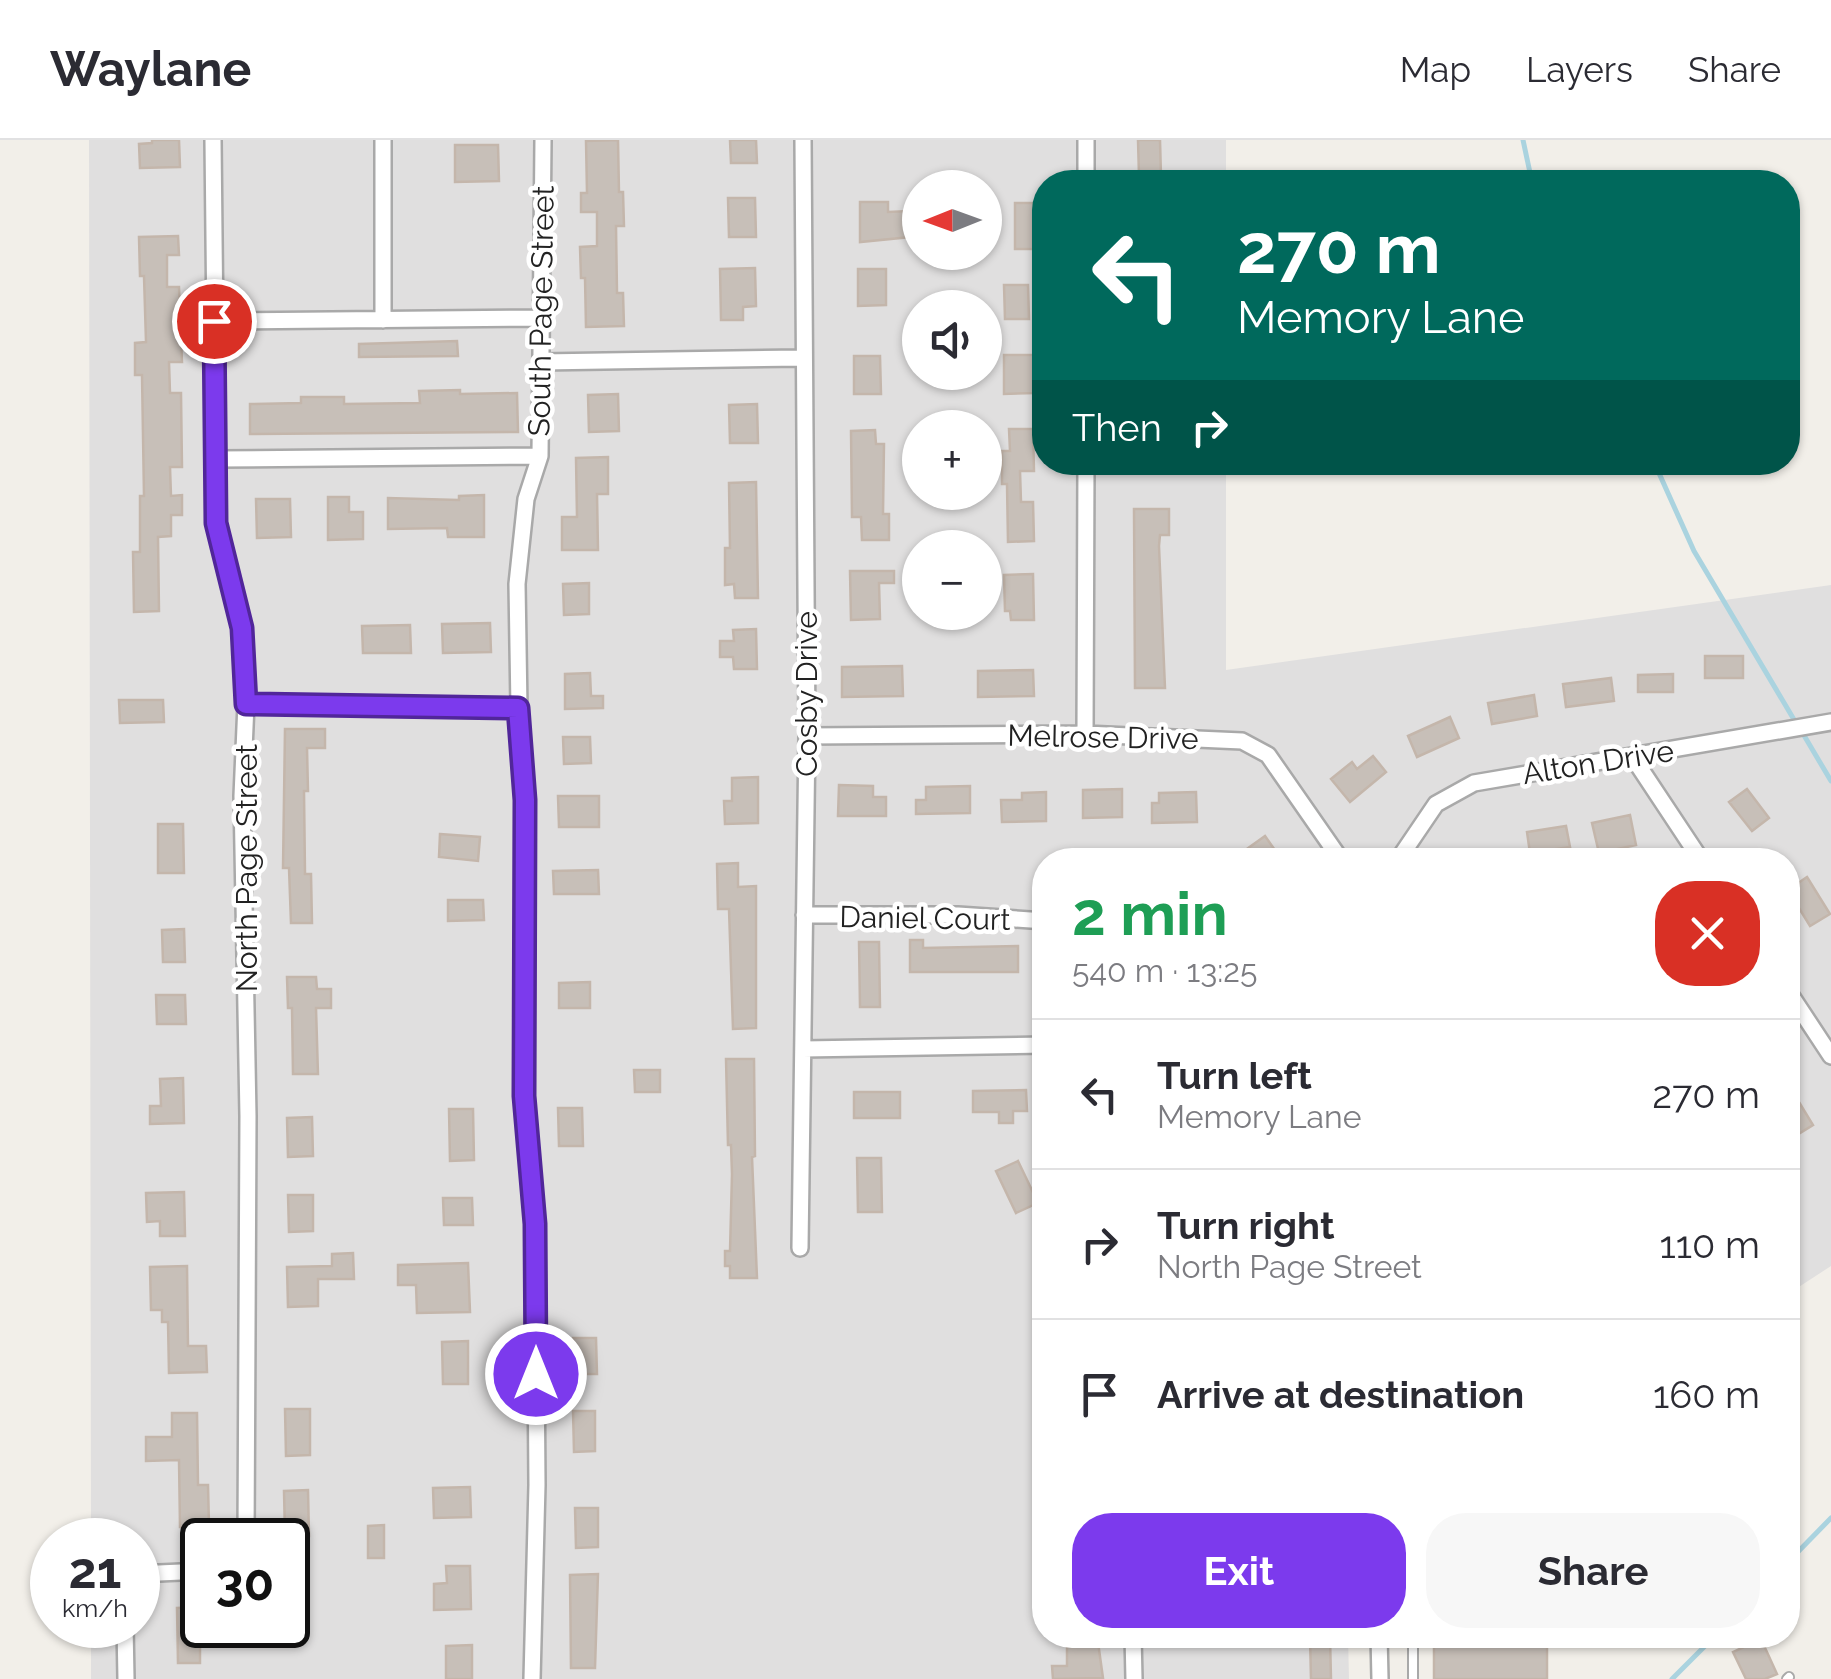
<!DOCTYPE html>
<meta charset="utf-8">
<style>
body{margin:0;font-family:Raleway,sans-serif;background:#f7f7f7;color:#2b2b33;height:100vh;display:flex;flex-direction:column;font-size:38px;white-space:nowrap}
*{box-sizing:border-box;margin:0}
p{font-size:32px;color:#7c7c81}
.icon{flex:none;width:55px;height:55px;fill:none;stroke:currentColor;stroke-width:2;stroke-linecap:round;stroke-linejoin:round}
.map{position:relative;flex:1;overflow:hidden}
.sheet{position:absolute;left:1032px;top:708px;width:768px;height:800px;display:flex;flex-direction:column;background:#fff;border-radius:40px;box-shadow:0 2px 8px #0004}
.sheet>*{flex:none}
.top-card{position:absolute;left:1032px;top:30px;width:768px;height:305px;border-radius:40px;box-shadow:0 2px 8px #0004;background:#00695c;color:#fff;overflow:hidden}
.needle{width:65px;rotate:269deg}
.buttons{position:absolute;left:902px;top:30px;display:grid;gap:20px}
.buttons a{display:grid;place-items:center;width:100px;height:100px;border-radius:50%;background:#fff;box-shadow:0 2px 8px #0004;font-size:50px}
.speed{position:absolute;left:30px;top:1378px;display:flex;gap:20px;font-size:50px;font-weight:700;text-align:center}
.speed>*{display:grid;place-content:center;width:130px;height:130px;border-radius:50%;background:#fff;box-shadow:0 2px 8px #0004;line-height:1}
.speed small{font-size:25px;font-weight:400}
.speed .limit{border:5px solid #111;border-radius:15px;background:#fff;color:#111}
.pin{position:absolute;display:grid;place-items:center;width:85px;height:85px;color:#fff;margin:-42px;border:5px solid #fff;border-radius:50%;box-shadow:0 2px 10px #0007}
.me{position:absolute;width:110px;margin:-55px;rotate:0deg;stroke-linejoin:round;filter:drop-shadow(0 0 8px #0008)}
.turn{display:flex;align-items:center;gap:35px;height:210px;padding:0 40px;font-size:45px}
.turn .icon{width:130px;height:130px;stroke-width:2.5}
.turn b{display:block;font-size:70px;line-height:85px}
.then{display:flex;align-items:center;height:95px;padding:0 40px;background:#0003;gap:20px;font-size:38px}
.round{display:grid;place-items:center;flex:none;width:105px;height:105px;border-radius:40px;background:#f7f7f7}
.overview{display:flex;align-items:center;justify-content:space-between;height:170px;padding:0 40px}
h1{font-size:60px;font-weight:700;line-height:75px;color:#1e9e55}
.button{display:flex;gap:20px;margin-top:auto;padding:20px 40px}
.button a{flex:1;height:115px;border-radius:40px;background:#7c3aed;color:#fff;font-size:40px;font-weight:700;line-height:115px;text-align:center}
.button a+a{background:#f7f7f7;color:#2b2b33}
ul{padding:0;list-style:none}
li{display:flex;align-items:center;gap:30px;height:150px;padding:0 40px;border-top:2px solid #e1e1e2}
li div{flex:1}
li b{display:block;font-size:38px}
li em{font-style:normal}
header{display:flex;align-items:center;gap:60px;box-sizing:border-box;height:140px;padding:0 50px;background:#fff;border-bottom:2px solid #e1e1e2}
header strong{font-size:48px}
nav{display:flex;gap:55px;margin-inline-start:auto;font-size:35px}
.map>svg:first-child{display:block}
.residential{fill:#e0dfdf;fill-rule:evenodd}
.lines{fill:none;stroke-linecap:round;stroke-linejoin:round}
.stream{stroke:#aad3df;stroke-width:5}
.building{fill:#c7bfb8;stroke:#c4b6ab;stroke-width:2.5}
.lane-casing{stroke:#a9a9a9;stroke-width:12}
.street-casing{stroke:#a9a9a9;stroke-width:20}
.lane{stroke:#fff;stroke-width:8}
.street{stroke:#fff;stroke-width:15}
.route-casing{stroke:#51269a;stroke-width:25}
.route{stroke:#7c3aed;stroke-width:18}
.labels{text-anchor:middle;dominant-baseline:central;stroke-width:9;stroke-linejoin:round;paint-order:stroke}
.street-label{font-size:30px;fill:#222;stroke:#fff}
</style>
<header>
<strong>Waylane</strong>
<nav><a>Map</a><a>Layers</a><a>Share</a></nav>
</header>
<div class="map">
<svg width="1831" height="1539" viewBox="0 0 1831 1539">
<rect width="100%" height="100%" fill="#f2efe9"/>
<!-- residential -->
<path class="residential" d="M89 0H1226V42H1045V322L1226 323V530L1831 445V1126L1788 1154V720H1045V1495H1348L1349 1539H91V1485H138V1400H91ZM920 48H985V112H920ZM920 168H985V232H920ZM920 288H985V352H920ZM920 408H985V472H920ZM202 1400H288V1485H202Z"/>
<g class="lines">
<!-- stream -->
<path class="stream" d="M1523 0 1532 42
M1654 322 1694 411 1796 583
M1802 592 1831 641
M1788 1422 1831 1378
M1672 1539 1716 1495"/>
</g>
<!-- building -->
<path class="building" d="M152 0H179L180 27 140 28 139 4 152 3Z
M618 0 619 52H623L624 86H616L617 153H623L624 186 586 187 585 138H581L580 107 597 106V72H581V53H587L586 1Z
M730 0H756L757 23H731Z
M1138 0H1160L1161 36H1139Z
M455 5H498L499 41 455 42Z
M728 58H755L756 97H729Z
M860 62H888V72L909 71 910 97 860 102Z
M1015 63H1036L1037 109H1015Z
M178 96 179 115H167V147H179L182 222H169L170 253H181L182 327H170L171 356 182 355V375H171V396L158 397 159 471 134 472 133 412H140V356H144L142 235H135V203L146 202 144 136H140L139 97Z
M755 128 756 166 743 167V180H721L720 129Z
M858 129H886V165L858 166Z
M1004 145H1028L1029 179H1005Z
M457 201 458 216 359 217V204Z
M1004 215H1034L1035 253 1004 254Z
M854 216H880L881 254H854Z
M460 250V254L517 253 518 292 250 294V264L301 263V257H344V264L420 263 419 251Z
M618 254 619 291 589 292 588 255Z
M757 264 758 303H730L729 265Z
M1009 289H1033L1034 331H1020L1021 362H1033L1034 401 1008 402 1007 344H1002V311H1010Z
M875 290 876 304H884L883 374H889V400H862L861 377H852L851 291Z
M608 317V354H597L598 410H562V377H577L576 318Z
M756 342 758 458H735L734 444 725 445V408H730L729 343Z
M484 355V397H448L447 388 388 389V358L459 360V356Z
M328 357H349V372H363V399L328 400Z
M256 359H290L291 397 257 398Z
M1134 369H1169V395H1160L1159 406 1165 548H1135Z
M850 431H894V443H879L880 479 851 480Z
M1033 434 1034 480H1011L1010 471H1005L1004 435Z
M589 443V474L564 475 563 444Z
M490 483 491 512 443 513 442 484Z
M410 485 411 513H363L362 486Z
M756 489 757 529H734L733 517H720V501H734L733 490Z
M1705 516H1743V538H1705Z
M902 526 903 556 842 557V527Z
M1033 530 1034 556 978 557V531Z
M590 533 591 556H603V568L565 569V534Z
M1673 534V552H1638V535Z
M1611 538 1614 561 1566 567 1563 544Z
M1534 555 1537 576 1492 584 1488 563Z
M119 560H163L164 582 120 583Z
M1450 577 1459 598 1417 617 1408 596Z
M285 589H325V608H307L308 651H304L305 734H311L312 783H291L289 728H283Z
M563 597H590L591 623 564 624Z
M1373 616 1386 632 1350 662 1331 639 1352 622 1357 629Z
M758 637V683L725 684 724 661H732V638Z
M839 645 873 646V657H886V676H838Z
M970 646V673L916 674V660H926V647Z
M1122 649V677L1083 678V650Z
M1747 649 1769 678 1752 691 1729 662Z
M1046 652V681L1002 682 1001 660H1022V653Z
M1196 652 1197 682 1152 683V663H1159V653Z
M558 656H599V687H559Z
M1630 675 1636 705 1599 713 1592 683Z
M158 684H183L184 733H158Z
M1566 686 1570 707 1530 713 1527 692Z
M440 694 480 697 478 721 439 717Z
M1265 696 1282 720H1251L1244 711Z
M738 723V747L756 746V888L733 889 729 769H718L717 724Z
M598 730 599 754H554L553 731Z
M1807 737 1830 774 1810 786 1788 750Z
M448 760H483L484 780 448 781Z
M184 789 185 822H163L162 790Z
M910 800H923V808L1018 806V832H910Z
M859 802H879L880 867H860Z
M287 837H316L317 849H331V868H316L318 934H293L292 868H288Z
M590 842V868H559V843Z
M156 855H185L186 884H157Z
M726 919H754L755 1016 752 1017 757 1138H730V1126H725V1111H730L732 1034 731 1005H728Z
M634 930H660V952H635Z
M183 938 184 983 150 984V966H161L160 939Z
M1788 944 1813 985 1792 998 1788 991Z
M1026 950 1027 971H1013V983H999V972H973V951Z
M854 952H900V978H854Z
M558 968H582L583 1006H559Z
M449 969H473L474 1020 450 1021Z
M312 977 313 1016 288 1017 287 978Z
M857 1018H881L882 1072H858Z
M1018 1021 1038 1063 1016 1073 996 1031Z
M184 1052 185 1096H160V1081L147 1082 146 1053Z
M288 1055H313V1091L289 1092Z
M443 1058H472L473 1085H444Z
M353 1113 354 1139H318V1166L288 1167 287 1127 332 1126V1114Z
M468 1123 470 1172 417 1173 416 1145H398V1125Z
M187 1126 188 1206H206L207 1232 169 1233 168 1182H162V1170H151L150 1127Z
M573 1198H596L597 1234H574Z
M468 1201V1244H443L442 1202Z
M285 1269H310V1315L286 1316Z
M573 1271H595V1311L574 1312Z
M172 1273H197L198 1345H208L209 1386 180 1387 179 1320 146 1321V1297H172Z
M470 1347 471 1377 434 1378 433 1348Z
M308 1350 309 1396H285L284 1351Z
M575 1368H598V1407L576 1408Z
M384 1385V1418H368V1386Z
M446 1426H470L471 1469 434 1470V1444L447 1443Z
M598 1434 595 1528H571L570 1435Z
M202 1467V1485H211V1498H200V1523H178L177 1468Z
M1067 1495H1097L1103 1538 1053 1539 1052 1526H1067Z
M1434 1495H1547V1539H1434Z
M1310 1497H1330L1331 1539H1311Z
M1761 1499 1777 1534 1765 1539H1746L1733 1512Z
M472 1505V1539H446V1506Z"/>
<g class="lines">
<defs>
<path id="lane" d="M1413 1539V1495
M1787 1539 1789 1537"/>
<path id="street" d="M213 0 217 383 243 488 246 564 242 656 248 976 246 1400
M383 0V180
M1086 42V0
M214 181 541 178
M541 222 802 218
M216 319 540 316
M246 564 519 568
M1085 594 1086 322
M807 596 1085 594 1242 601 1268 615 1341 720
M1632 616 1701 720
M1398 720 1436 664 1474 643 1831 582
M804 775H958L1045 781
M1788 851 1831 916
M803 909 1045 905
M800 1108 807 596 803 0
M138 1434 202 1431
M125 1485 126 1539
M1133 1495 1134 1539
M1379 1495 1380 1539
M532 1539 537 1345 535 1084 525 956V659L519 568 517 444 526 359 540 316 543 0"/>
</defs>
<!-- lane casing -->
<use href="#lane" class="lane-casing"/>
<!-- street casing -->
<use href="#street" class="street-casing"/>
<!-- lane -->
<use href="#lane" class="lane"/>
<!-- street -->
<use href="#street" class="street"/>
</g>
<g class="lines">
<defs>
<path id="route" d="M214 181 216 383 242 488 246 564 518 568 525 660 524 956 535 1084 536 1234"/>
</defs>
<!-- route casing -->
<use href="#route" class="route-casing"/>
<!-- route -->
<use href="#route" class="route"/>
</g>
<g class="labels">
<!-- street labels -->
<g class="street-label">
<text transform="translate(541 171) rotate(-89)">South Page Street</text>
<text transform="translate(806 554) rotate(-90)">Cosby Drive</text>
<text transform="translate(1103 597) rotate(1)">Melrose Drive</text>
<text transform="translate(1598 622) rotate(-9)">Alton Drive</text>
<text transform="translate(246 728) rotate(-90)">North Page Street</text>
<text transform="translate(925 778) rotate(1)">Daniel Court</text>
</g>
</g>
</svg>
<div class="buttons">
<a><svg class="needle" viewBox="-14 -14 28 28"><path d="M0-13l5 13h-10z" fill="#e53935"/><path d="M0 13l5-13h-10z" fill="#7c7c81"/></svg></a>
<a><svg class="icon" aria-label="sound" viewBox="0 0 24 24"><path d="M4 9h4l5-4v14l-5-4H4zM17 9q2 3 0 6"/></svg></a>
<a>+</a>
<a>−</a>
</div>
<div class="speed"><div>21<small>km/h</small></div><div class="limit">30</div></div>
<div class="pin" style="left:214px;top:181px;background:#d93025"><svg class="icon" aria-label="arrive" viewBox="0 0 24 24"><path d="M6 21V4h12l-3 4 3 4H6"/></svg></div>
<svg class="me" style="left:536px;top:1234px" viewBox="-20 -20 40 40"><circle r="17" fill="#7c3aed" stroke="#fff" stroke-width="3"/><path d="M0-11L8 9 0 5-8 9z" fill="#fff"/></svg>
<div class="top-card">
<div class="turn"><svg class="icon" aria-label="left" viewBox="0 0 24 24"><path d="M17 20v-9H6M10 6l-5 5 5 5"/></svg><div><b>270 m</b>Memory Lane</div></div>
<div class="then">Then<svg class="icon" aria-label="right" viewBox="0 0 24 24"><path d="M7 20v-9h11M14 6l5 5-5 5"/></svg></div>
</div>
<section class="sheet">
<div class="overview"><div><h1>2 min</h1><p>540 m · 13:25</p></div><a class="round" style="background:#d93025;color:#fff"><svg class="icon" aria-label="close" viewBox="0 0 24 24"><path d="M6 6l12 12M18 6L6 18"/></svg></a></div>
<ul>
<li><svg class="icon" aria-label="left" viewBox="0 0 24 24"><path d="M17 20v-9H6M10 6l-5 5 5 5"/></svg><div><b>Turn left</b><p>Memory Lane</p></div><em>270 m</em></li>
<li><svg class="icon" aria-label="right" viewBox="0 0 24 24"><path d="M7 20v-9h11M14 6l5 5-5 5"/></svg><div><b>Turn right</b><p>North Page Street</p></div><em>110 m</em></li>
<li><svg class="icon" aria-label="arrive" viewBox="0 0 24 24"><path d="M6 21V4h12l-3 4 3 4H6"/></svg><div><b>Arrive at destination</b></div><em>160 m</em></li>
</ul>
<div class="button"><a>Exit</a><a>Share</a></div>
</section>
</div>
